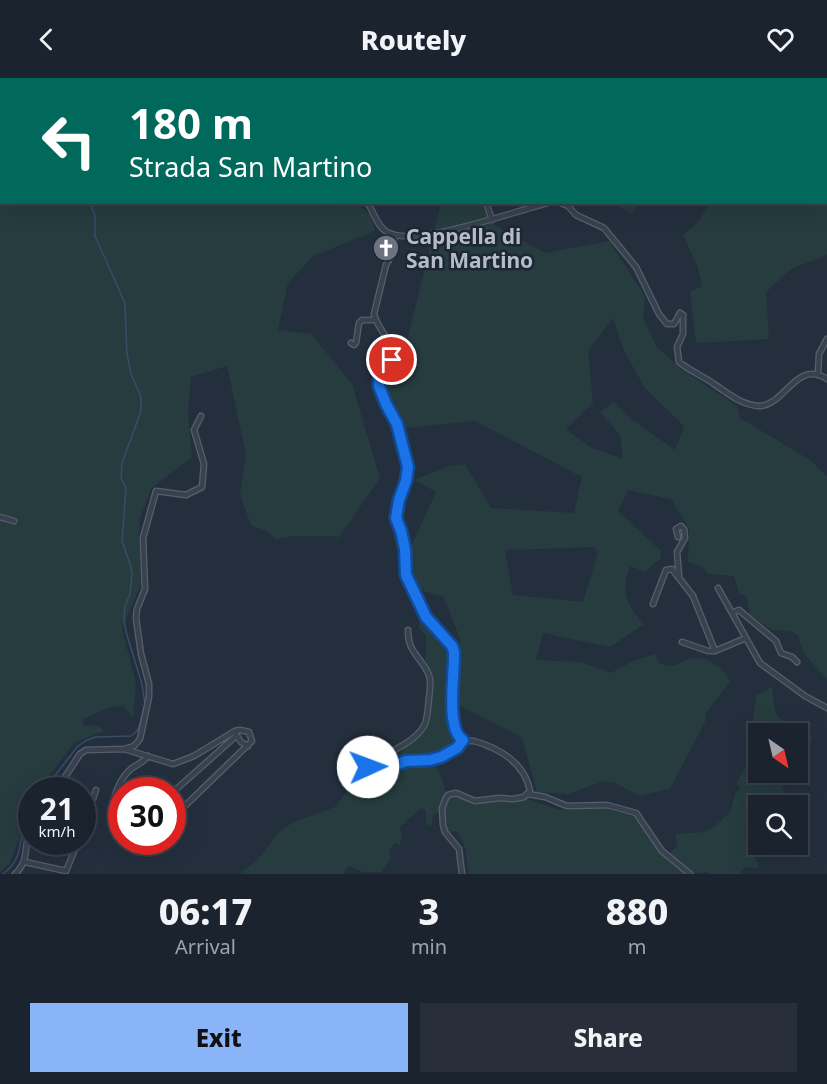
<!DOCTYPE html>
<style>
body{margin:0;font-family:"Noto Sans",sans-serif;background:#282f3a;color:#f1f3f6;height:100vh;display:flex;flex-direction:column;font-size:22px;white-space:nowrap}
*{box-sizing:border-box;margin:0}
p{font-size:20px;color:#a0a4aa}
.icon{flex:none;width:33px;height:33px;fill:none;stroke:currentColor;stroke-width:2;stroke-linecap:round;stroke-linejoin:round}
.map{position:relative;height:796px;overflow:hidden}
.sheet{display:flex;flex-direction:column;background:#1b232e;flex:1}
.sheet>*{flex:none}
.guide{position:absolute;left:0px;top:0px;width:828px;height:126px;box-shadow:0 6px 24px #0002,0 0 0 2px #39404a;background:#00695c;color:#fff;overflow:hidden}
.needle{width:39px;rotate:146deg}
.controls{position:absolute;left:748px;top:645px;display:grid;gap:12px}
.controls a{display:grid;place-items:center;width:60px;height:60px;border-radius:0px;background:#1b232e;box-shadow:0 6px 24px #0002,0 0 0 2px #39404a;font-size:30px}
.speed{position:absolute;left:18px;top:699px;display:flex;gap:12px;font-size:30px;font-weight:700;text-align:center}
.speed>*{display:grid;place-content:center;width:78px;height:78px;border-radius:50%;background:#1b232e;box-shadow:0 6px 24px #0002,0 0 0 2px #39404a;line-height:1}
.speed small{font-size:15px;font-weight:400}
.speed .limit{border:9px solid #d22;background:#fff;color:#111}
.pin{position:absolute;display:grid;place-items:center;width:51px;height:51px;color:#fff;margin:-26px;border:3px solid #fff;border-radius:50%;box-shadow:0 2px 6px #0007}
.me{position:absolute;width:66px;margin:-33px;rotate:88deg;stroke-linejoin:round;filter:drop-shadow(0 0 4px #0008)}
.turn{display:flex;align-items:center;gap:21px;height:126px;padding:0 30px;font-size:27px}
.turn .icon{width:78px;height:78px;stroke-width:2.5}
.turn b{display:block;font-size:42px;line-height:51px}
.eta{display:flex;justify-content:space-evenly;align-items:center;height:102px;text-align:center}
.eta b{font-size:36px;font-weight:800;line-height:42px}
.primary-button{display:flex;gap:12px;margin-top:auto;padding:12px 30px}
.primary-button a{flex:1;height:69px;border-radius:0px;background:#8ab4f8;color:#111;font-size:24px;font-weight:800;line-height:69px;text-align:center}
.primary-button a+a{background:#282f3a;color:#f1f3f6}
header{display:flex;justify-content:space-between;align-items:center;height:78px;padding:0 30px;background:#1b232e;font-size:27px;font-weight:800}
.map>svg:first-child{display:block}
.green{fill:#263c3f;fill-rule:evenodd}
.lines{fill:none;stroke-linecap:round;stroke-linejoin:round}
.stream{stroke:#394c67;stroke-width:1.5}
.minor-casing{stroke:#565f6c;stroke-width:7}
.minor{stroke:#38414e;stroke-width:4.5}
.route-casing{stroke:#114b97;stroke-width:15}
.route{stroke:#1a73e8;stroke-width:10}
.labels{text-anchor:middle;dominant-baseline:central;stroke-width:5;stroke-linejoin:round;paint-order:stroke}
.poi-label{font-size:21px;font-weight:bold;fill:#b4bcc9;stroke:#1d2633;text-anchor:start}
</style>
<header><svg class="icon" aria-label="back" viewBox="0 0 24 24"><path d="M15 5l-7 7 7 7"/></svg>Routely<svg class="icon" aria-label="heart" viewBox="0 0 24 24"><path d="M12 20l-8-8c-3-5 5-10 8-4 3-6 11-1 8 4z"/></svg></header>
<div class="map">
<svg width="827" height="796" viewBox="0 0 827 796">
<rect width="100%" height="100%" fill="#242f3e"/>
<!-- green -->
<path class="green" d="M0 0H435L2 2V124H309L327 129 345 125 356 124 370 137 375 153 313 178 288 205 278 252 311 256 352 306 380 400 335 465 338 458H294L275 461 267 453 251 447 240 416 246 377 227 288 191 299 188 333 192 379 151 411 139 443 141 506 122 551 136 605 133 640 123 627 107 630 83 641V647L99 648 104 653 75 664 38 712H32L31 729 10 785 0 794Z
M449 0H545L547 1 449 2Z
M570 0H677L678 1 567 2Z
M827 121V177L791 191 766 214 769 261 696 265 690 214 702 208 697 187 683 157 697 145 710 125 826 124Z
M441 125H488L493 146 545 175 609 163 645 218 643 240 656 268 681 291 737 328 740 340 810 382 827 399V602L803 574 798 557 790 553 772 552 750 537 747 519 739 515 734 498 708 496 702 489 688 484 689 450 671 421 628 412 618 433 661 473 660 482 652 487 646 494 630 488C620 512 626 527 644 546L610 569 543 555 536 582 581 584 611 595 631 584 655 576 658 584C677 595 678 581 695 580 709 579 725 591 730 603L706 635 705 644 670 711 639 718 616 705 604 703 568 716 537 714 522 659 460 628V561L444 519 416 511 407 477 436 414 414 402 450 388 465 386 491 430 574 435 582 399 475 343 405 350 389 316 386 300 402 283ZM613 240 624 273 645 310 684 348 675 372 632 342 614 324 600 334 620 357 623 381 590 369 566 351 593 325 588 273ZM595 469 598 475 583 524 513 517 505 472Z
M611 125H642L631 135Z
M422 539 449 574 450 656 456 665 433 680 398 678H396L424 651 432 627 433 602 426 584V558L418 549Z
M772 609 774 630 778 639 790 646H796L813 660 798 679V656H759V694L781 695 785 705 782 709 788 726 786 727 759 728V762L753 761 757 769 753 772 759 790 747 789 741 793 742 796H710L708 794 688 796H468C467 779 467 766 456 753L448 755 446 751 448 747C442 737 443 730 448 719L456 716 471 724 528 721 559 732 595 730 610 732 634 739 646 752 661 775 667 778 678 767 675 756 705 754 714 749 731 733 735 715 740 710 737 704 747 687 757 679C749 659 753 638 757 617Z
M412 685 420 687 432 685 440 695 444 707 445 717 440 734 433 737 431 748 426 746V732L420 731 400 749 402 759 400 766 395 765 389 771 391 780 381 794H363L349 788 345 792V796H240L258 781 279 754 292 745 335 729 354 704 370 696Z"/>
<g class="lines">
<!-- stream -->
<path class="stream" d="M0 14 2 18
M44 712 77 669 85 663 96 659 131 658 136 654 139 649 145 626 142 606 126 554 124 540 125 528 130 516 132 495 130 486 122 463 126 410 121 400 122 385 141 333V319L131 296 127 276 125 225 95 158V138L90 124
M3 796C23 780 17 771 24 752 26 748 29 743 32 739"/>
<defs>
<path id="minor" d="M323 0 324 2
M637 0V2
M723 0 725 2
M561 2 565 0
M365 124 369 127C374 136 378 149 387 154 415 171 519 131 552 124
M486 124 492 142
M558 124 568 128 576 137 604 150 636 189 659 236 667 246H674L680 235 683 237
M394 157 395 171 386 187 374 236C377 252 396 264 392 283 390 294 377 298 380 311 383 323 390 333 396 344 403 357 406 374 408 388 410 403 397 420 396 437 396 445 402 458 404 468 406 477 404 486 406 495 410 524 433 548 452 568L454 574C455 596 446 638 457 657 461 664 467 662 474 663 499 670 525 685 530 713L524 719 513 721 499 720 475 723 456 715 448 717 446 720 442 730 443 747 445 754 459 771 462 796
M683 237V256L677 269 679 284C690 293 703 298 714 306 729 316 741 327 759 328 785 328 796 281 827 301
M351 265 354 267 356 265 359 245 362 242H376
M818 297 819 276 827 261
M0 439 14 443
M678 459 676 451 681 448 684 451 685 460 677 474 679 498
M718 510 746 560
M653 526 666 492 672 491 693 518 715 573 746 560 760 585 805 618 827 630
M733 537 734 534 739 532 776 563 781 575 792 579 797 584
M408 552C408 574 418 576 427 593 432 601 430 611 429 620 428 629 428 640 424 648 413 666 387 675 370 684L368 689 374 695 406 683 430 682 441 679 457 670 463 662
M682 564 708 573H715
M236 656 241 664 248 668
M124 671 134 668 140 661 149 619V606L141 576 136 540 137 531 145 511 143 460 156 413 186 417 202 409 204 386 194 352 201 338
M51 712 65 699 80 676 86 672 124 671 173 686 194 678 235 653 240 652 249 654 252 663 189 724 175 738 172 743
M172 715 236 658
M528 716 545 719 567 728 607 727 636 735 662 773 690 796
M82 719 93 721 96 712
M112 727C116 713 120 700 132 690 138 686 144 684 148 678
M25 784 66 793 78 764
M15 796C31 782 22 765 32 748"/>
</defs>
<!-- minor casing -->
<use href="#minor" class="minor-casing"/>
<!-- minor -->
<use href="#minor" class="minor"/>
</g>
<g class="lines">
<defs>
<path id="route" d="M368 689 374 695 406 683 430 682 441 679 457 670 463 662C445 651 455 594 454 574L452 568 426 539 406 497 405 471 401 453 396 440 399 422 406 403 408 389 397 346 386 326 379 308V302L392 282"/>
</defs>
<!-- route casing -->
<use href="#route" class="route-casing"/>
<!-- route -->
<use href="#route" class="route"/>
</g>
<!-- icons -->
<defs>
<symbol id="church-disc" viewBox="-11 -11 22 22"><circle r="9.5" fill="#6b7280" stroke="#1d2633"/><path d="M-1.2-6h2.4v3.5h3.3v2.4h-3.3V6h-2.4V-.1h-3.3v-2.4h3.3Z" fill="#fff"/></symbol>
</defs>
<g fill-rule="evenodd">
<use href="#church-disc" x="371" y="155" width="30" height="30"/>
</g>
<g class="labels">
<!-- poi labels -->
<g class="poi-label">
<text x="406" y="158">Cappella di<tspan x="406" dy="24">San Martino</tspan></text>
</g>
</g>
</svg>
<div class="controls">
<a><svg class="needle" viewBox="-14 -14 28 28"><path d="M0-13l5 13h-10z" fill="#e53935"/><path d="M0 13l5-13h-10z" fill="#a0a4aa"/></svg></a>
<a><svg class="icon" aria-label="search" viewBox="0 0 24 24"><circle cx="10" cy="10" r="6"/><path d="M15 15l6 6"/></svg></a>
</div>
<div class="speed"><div>21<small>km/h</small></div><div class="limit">30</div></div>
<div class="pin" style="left:392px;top:282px;background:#d93025"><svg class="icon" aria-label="arrive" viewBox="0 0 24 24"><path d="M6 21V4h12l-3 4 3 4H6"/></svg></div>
<svg class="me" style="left:368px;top:689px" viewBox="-20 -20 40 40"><circle r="19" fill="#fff"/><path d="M0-13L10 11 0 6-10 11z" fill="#1a73e8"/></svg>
<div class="guide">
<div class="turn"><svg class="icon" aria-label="left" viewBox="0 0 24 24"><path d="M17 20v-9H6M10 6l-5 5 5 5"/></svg><div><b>180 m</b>Strada San Martino</div></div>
</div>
</div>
<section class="sheet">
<div class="eta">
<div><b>06:17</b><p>Arrival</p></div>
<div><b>3</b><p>min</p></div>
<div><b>880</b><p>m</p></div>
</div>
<div class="primary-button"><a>Exit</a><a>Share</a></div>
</section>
